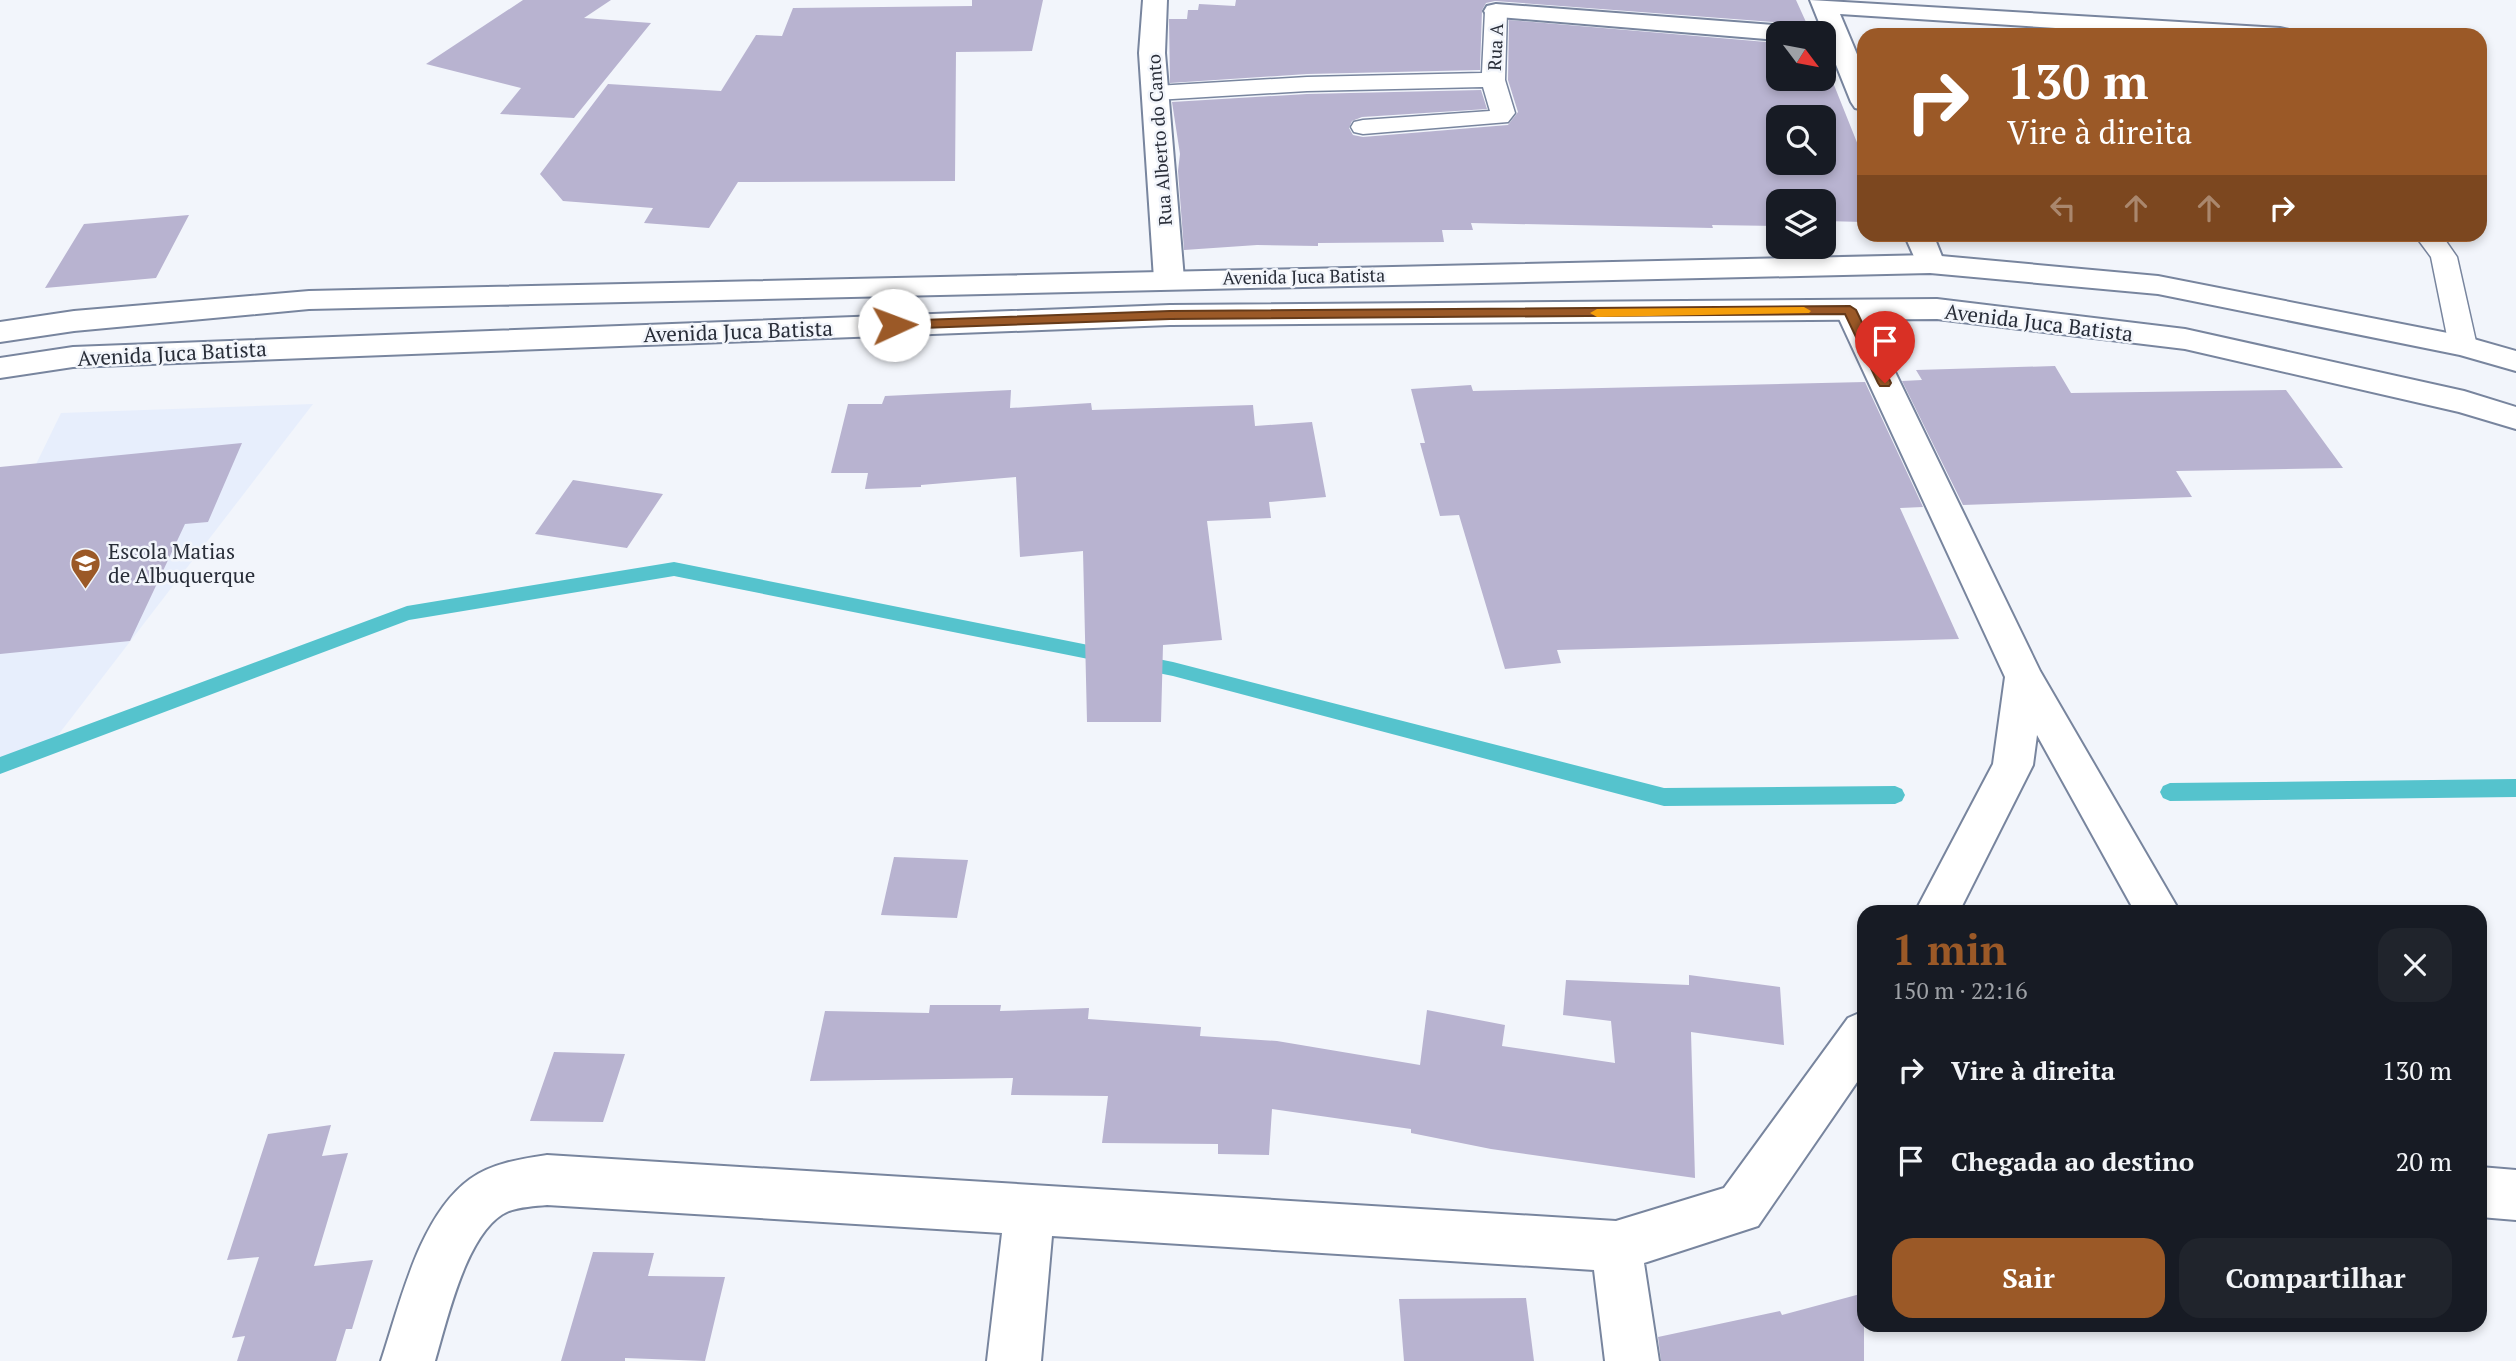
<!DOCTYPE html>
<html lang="pt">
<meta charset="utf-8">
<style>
body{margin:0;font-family:"PT Serif",serif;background:#20242c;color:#f1f3f6;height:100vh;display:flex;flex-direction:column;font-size:26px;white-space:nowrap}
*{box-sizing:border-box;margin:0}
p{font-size:23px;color:#9ea1a6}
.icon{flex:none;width:38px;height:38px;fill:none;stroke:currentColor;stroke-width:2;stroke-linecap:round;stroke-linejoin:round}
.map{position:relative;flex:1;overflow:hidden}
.drawer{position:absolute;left:1857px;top:905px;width:630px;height:427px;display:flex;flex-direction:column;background:#171b24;border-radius:21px;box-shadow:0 4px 10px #0003}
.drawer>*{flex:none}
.banner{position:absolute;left:1857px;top:28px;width:630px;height:214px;border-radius:21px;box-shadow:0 4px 10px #0003;background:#9b5927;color:#fff;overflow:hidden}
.needle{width:46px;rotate:122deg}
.tools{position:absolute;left:1766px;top:21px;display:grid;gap:14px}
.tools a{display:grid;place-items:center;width:70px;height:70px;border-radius:14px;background:#171b24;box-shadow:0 4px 10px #0003;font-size:35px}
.pin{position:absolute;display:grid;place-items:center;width:60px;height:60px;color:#fff;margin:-72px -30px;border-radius:50% 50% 50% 0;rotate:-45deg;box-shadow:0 0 7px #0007}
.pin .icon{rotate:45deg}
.me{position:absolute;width:77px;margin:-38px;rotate:88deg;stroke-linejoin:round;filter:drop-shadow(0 0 5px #0008)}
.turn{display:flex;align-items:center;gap:24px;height:147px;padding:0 35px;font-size:32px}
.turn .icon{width:91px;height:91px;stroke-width:2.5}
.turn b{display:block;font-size:49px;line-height:60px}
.lanes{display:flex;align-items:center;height:66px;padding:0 35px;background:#0003;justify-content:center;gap:35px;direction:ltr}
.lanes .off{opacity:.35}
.round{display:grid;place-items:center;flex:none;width:74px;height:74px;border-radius:21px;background:#20242c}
.head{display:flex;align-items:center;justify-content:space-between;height:119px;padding:0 35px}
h1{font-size:42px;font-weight:700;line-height:52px;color:#9b5927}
.primary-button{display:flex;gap:14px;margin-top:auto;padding:14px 35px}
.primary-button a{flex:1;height:80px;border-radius:21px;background:#9b5927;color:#fff;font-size:28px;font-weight:700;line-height:80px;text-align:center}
.primary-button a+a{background:#20242c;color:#f1f3f6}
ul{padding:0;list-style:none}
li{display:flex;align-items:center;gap:21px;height:91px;padding:0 35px}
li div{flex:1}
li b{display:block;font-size:26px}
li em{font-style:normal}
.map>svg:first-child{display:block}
.built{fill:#e7eefc}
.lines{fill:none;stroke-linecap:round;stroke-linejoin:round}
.stream{fill:#55c3cd;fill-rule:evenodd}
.building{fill:#b8b3d0;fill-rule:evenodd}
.service-casing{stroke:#78859e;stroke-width:3}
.minor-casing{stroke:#78859e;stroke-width:4}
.primary-casing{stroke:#78859e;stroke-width:4}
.service{fill:#fff;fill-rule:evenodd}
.minor{fill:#fff;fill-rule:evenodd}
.primary{fill:#fff;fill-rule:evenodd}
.route{fill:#9b5927;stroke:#653a19;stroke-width:2}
.slow{fill:#f59e0b}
.labels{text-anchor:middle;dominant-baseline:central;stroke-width:5;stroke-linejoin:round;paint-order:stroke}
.far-street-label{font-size:18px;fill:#282d38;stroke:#f2f5fb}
.street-label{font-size:21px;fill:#282d38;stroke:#f2f5fb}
.poi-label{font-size:21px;fill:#282d38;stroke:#f2f5fb;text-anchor:start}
</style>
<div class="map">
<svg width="2516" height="1361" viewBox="0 0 2516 1361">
<rect width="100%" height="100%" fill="#f2f5fb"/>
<!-- built -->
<path class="built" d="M313 404 45 752 0 767V538L61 413Z"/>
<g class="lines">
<!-- stream -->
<path class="stream" d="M674 562 1173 662 1664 788 1895 786 1902 789 1905 795 1902 801 1895 804 1664 806 1173 676 674 576 409 620 0 774V757L407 606Z
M2516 779V797L2170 801 2163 798 2160 792 2163 786 2170 783Z"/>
</g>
<!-- building -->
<path class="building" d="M523 0H611L584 18 651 23 574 118 500 114 521 88 426 64Z
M972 0H1043L1032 51 956 52 955 181 738 182 709 228 644 223 653 208 563 201 540 174 608 84 721 91 756 35 782 36 793 8 972 6Z
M1236 0H1796L1811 33H1803L1798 25 1788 23 1495 1 1486 3 1482 10 1480 70 1307 74 1170 83 1169 19H1187L1188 10H1198L1199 4 1235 6Z
M1509 20 1778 43V79H1824V60L1864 160V222L1824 221V201H1778V226L1712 225 1713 228 1471 223 1473 230H1442L1444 242 1318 243V246L1257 245 1184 250 1178 171 1180 154 1172 102 1307 94 1481 90 1487 109 1362 117 1352 121 1349 128 1353 135 1363 137 1508 125 1518 112 1508 80ZM1778 117H1824V163H1778Z
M189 215 156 278 45 288 84 224Z
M2055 366 2071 393 2286 390 2343 468 2176 471 2192 497 1963 505 1902 381 1922 380 1916 370Z
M1865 382 1923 507 1900 508 1959 639 1557 650 1561 663 1505 669 1459 515 1440 516 1420 443H1425L1411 389 1471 385 1473 391Z
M1011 390 1010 408 1091 403 1092 410 1253 405 1255 426 1312 422 1326 497 1269 502 1271 518 1207 521 1222 640 1163 645 1161 722H1087L1083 551 1020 557 1016 477 921 485V487L865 489 868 473H831L848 404H882L885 396Z
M242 443 208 522 185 524 130 641 0 654V467Z
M573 480 663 494 627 548 535 534Z
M894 857 968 860 957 918 881 915Z
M1689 975 1780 987 1784 1045 1691 1032 1695 1178 1491 1149 1411 1133V1129L1272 1109 1269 1155 1218 1154V1144L1102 1143 1108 1096 1011 1095 1013 1078 810 1081 825 1011 929 1013 930 1005H1001L1000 1011 1089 1008 1088 1019 1201 1027 1200 1036 1277 1041 1420 1065 1427 1010 1505 1025 1502 1046 1615 1063 1611 1021 1563 1015 1566 980 1689 985Z
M554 1052 625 1054 603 1122 530 1121Z
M331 1125 322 1156 348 1153 314 1266 373 1260 352 1329H346L336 1361H237L245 1336 232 1338 259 1257 227 1260 268 1134Z
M593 1252 654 1253 648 1276 725 1277 705 1361 625 1358V1361H561Z
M1864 1293V1361H1661L1658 1337 1780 1311 1782 1315Z
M1526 1298 1534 1361H1404L1399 1299Z"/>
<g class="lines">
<defs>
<path id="service" d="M1496 4 1507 11 1505 80 1515 113 1508 122 1363 134 1354 132 1351 127 1354 122 1363 120 1490 111 1483 87 1307 91 1156 100 1148 98 1144 93 1148 88 1156 86 1307 77 1482 73 1485 11Z
M2414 234H2441L2457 257 2477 346 2473 352 2463 355 2453 352 2449 346 2431 257Z"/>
<path id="minor" d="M1143 0H1167L1165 53 1184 279 1180 285 1169 288 1158 285 1154 279 1139 53Z
M1810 0 2280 28 2289 30 2292 35H2165L1840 14 1864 71V110L1855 108 1851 102Z
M1496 4 1788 26 1797 28 1800 33H1778V40L1487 16 1484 11 1487 6Z
M1904 234H1933L1945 264 1940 270 1930 273 1920 270Z
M1850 300 1861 303 1865 310 2040 671 2180 912H2135L2037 735 2033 765 1959 912H1915L1993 764 2005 677 1835 310 1839 303Z
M1864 1011V1072L1758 1226 1644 1263 1659 1361H1605L1594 1270 1052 1236 1041 1361H987L1002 1233 547 1205C535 1206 520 1207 509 1211 467 1228 447 1321 435 1361H381C400 1304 419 1216 470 1179 492 1163 521 1159 547 1155L1616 1221 1724 1188 1848 1018Z
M2480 1167 2516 1170V1220L2480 1217Z"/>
<path id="primary" d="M1930 255 2158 276 2463 336 2516 351V371L2460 355 2158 294 1930 273 309 309 74 331 0 342V322L74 311 309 291Z
M1937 299 2185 329 2464 391 2516 407V429L2459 412 2185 349 1937 319 1170 325 73 367 0 378V358L73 347 1170 305Z"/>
</defs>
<!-- service casing -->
<use href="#service" class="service-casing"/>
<!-- minor casing -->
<use href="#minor" class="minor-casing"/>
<!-- primary casing -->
<use href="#primary" class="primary-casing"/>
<!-- service -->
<use href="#service" class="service"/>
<!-- minor -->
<use href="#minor" class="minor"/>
<!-- primary -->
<use href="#primary" class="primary"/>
</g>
<!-- route -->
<path class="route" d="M1850 306 1856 310 1891 383 1889 386H1880L1878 383 1845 314 1170 319 894 329 888 325 894 321 1170 311Z"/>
<!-- slow -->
<path class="slow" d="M1804 307 1811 311 1809 313 1597 317 1590 313 1597 309Z"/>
<!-- icons -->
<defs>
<symbol id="school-pin" viewBox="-11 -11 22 30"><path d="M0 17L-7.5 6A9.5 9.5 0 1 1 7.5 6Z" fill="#9b5927" stroke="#f2f5fb"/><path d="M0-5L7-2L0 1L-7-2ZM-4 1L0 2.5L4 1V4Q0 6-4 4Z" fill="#fff"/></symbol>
</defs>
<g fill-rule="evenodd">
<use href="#school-pin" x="68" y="546" width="35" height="47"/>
</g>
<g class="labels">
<!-- far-street labels -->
<g class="far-street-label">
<text transform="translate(1495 47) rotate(-87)">Rua A</text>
<text transform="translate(1159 140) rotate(-94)">Rua Alberto do Canto</text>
<text transform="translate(1304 276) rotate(-1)">Avenida Juca Batista</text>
</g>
<!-- street labels -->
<g class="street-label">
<text transform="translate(2039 322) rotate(7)">Avenida Juca Batista</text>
<text transform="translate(738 331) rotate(-2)">Avenida Juca Batista</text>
<text transform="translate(172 353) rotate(-3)">Avenida Juca Batista</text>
</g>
<!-- poi labels -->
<g class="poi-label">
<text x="108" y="551">Escola Matias<tspan x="108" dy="24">de Albuquerque</tspan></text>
</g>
</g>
</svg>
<div class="tools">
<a><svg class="needle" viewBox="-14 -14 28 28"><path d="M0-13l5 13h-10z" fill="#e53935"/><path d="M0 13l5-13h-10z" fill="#9ea1a6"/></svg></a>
<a><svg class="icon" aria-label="search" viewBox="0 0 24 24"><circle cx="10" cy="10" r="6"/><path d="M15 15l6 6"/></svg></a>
<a><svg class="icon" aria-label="layers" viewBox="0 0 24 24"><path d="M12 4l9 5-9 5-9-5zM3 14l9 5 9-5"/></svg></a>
</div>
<div class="pin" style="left:1885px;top:383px;background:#d93025"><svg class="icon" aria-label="arrive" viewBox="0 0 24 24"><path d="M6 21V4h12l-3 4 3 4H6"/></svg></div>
<svg class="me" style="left:894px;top:325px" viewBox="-20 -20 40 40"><circle r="19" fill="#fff"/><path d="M0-13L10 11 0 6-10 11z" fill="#9b5927"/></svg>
<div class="banner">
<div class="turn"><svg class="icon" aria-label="right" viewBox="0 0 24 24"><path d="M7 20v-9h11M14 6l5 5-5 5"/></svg><div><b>130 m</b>Vire à direita</div></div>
<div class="lanes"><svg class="icon off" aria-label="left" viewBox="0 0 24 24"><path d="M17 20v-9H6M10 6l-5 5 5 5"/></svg><svg class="icon off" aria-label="ahead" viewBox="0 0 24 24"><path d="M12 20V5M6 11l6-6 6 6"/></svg><svg class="icon off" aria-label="ahead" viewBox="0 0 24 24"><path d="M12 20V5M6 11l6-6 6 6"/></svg><svg class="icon" aria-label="right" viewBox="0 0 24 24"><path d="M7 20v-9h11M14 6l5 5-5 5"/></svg></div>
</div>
<section class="drawer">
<div class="head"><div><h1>1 min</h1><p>150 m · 22:16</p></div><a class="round"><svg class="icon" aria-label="close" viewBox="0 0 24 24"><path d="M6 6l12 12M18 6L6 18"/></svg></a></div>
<ul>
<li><svg class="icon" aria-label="right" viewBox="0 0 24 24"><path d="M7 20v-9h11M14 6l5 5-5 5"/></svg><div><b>Vire à direita</b></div><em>130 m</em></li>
<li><svg class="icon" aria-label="arrive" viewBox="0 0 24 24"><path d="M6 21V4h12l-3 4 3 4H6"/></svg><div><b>Chegada ao destino</b></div><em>20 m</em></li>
</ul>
<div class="primary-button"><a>Sair</a><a>Compartilhar</a></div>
</section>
</div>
